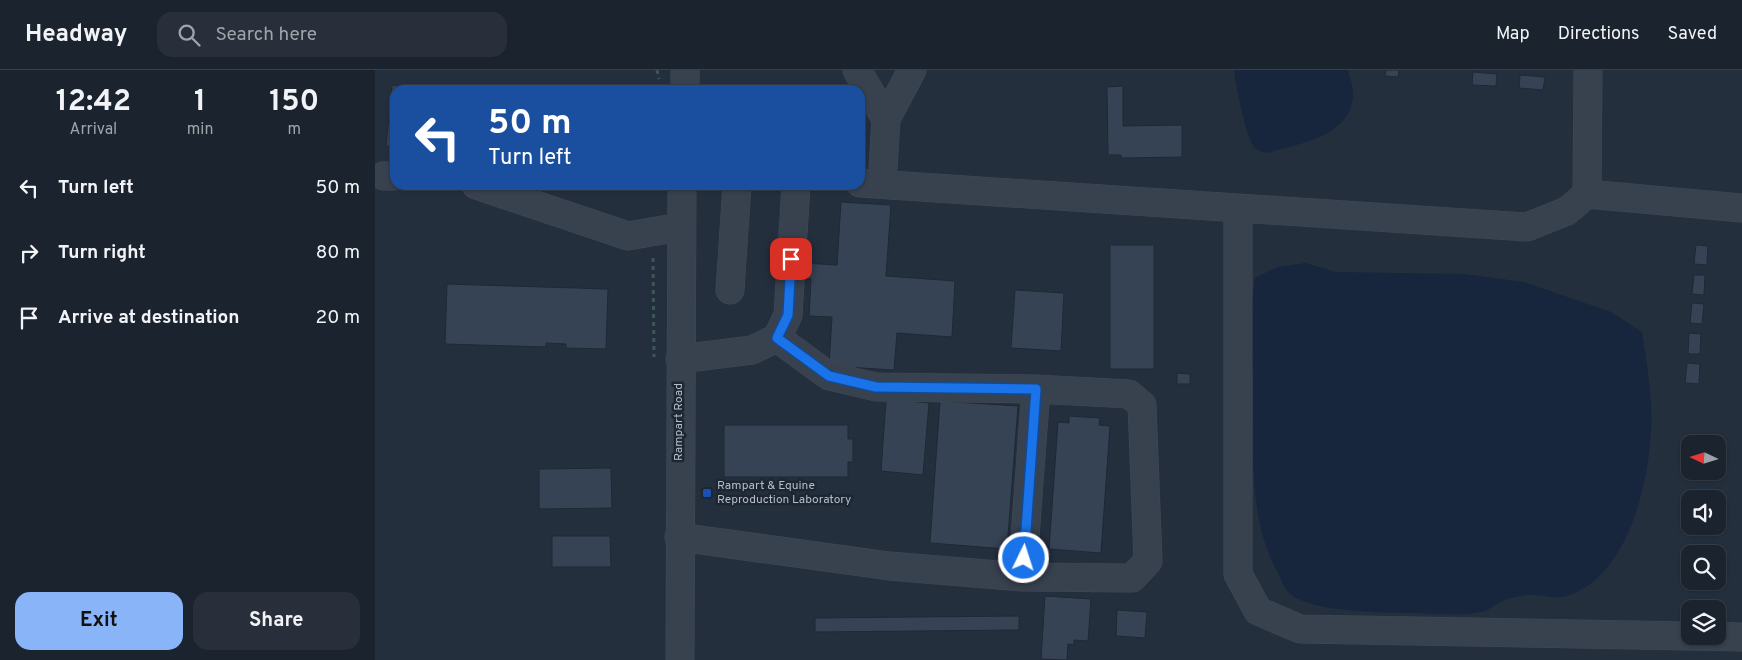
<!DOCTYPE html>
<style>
body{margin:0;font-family:Overpass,sans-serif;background:#282f3a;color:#f1f3f6;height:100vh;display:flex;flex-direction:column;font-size:19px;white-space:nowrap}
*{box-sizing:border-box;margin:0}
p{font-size:16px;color:#a0a4aa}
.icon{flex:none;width:28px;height:28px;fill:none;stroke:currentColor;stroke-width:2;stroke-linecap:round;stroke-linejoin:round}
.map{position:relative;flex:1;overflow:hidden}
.side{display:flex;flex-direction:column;background:#1b232e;width:375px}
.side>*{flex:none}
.top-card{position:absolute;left:15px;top:15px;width:475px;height:105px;border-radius:15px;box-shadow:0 1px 4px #0004,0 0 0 1px #39404a;background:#1a4fa0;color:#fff;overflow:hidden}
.needle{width:32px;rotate:274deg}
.fabs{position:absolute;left:1306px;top:365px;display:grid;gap:10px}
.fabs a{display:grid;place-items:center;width:45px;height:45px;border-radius:10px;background:#1b232e;box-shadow:0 1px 4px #0004,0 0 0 1px #39404a;font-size:25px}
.pin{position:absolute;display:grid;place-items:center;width:42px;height:42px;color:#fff;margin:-21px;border-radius:10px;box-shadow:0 2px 8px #0006}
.me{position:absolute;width:55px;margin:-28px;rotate:4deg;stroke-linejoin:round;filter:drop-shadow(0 0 4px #0008)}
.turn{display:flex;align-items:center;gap:18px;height:105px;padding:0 15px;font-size:22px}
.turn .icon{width:65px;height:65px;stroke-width:2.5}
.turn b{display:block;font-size:35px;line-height:42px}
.eta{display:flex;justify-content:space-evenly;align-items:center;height:85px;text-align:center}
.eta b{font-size:30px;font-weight:700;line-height:35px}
.action{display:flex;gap:10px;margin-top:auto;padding:10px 15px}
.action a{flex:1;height:58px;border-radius:15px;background:#8ab4f8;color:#111;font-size:20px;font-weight:700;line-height:58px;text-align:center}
.action a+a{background:#282f3a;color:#f1f3f6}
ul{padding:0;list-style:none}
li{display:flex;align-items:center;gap:15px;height:65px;padding:0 15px}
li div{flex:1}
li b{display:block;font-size:19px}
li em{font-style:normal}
header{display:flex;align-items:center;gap:30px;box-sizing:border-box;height:70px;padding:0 25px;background:#1b232e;border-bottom:1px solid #39404a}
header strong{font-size:24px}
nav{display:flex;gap:28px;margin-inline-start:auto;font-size:18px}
.search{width:350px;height:45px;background:#282f3a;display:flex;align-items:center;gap:12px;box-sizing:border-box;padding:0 18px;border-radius:15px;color:#a0a4aa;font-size:19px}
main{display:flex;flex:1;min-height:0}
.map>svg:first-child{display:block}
.water{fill:#17263c}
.building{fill:#364354;stroke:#1f2835}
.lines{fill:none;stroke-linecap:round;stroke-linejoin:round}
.minor-casing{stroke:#414a57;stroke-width:29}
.path{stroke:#3f5557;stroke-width:3;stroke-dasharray:4 4;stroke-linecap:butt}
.minor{stroke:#38414e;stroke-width:28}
.route-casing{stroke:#114b97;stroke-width:12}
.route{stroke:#1a73e8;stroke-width:9}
.transit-dot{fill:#1a4fb4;stroke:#1d2633;stroke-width:2}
.labels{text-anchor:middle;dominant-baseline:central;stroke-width:5;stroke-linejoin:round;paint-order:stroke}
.street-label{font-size:12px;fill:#b4bcc9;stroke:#1d2633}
.poi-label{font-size:12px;fill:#b4bcc9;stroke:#1d2633;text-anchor:start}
</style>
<header>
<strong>Headway</strong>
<div class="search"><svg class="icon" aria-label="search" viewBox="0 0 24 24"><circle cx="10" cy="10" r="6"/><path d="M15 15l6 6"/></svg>Search here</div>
<nav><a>Map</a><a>Directions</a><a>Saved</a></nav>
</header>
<main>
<section class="side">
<div class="eta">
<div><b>12:42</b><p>Arrival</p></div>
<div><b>1</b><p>min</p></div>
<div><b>150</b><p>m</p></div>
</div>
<ul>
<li><svg class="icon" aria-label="left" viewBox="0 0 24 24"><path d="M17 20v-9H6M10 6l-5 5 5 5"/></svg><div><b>Turn left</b></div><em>50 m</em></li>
<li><svg class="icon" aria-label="right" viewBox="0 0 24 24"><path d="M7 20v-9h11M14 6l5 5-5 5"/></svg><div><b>Turn right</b></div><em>80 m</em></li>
<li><svg class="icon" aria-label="arrive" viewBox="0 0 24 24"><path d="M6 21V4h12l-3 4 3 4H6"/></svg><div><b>Arrive at destination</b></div><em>20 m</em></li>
</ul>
<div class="action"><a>Exit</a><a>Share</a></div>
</section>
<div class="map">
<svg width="1367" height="590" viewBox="0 0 1367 590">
<rect width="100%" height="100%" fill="#242f3e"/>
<!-- water -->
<path class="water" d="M859 0H973C975 8 979 18 978 27 974 67 925 73 893 83 888 82 883 81 879 77 870 65 861 16 859 0Z
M931 193 961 202 1089 204 1149 212 1236 242 1267 262C1272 295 1278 329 1276 362 1273 417 1252 507 1192 526 1182 530 1167 524 1156 525 1147 525 1134 528 1125 532 1120 535 1115 539 1110 541 1090 547 1058 543 1037 543 1009 543 934 542 914 523 909 518 906 509 903 503 871 445 879 376 878 312 877 277 874 243 880 208L902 197Z"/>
<!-- building -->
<path class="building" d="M1011 0H1024L1023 7 1010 6Z
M1098 2 1122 4 1121 16 1097 15Z
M1145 5 1170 7 1168 20 1144 18Z
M17 15 71 20H20V77L11 76Z
M748 16V56L807 55V87L746 88V85H733L732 17Z
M466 132 516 135 511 206 580 211 577 267 522 263 519 300 454 296 457 247 434 246 436 209 427 208 428 193 462 195Z
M735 175H779V299H735Z
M1321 175 1333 176 1332 195 1319 194Z
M1319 205H1330L1329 225 1317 224Z
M72 214 233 219 231 279 191 278V274L171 273V277L70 274Z
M640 220 689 223 686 281 636 278Z
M1317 233 1329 234 1327 254 1315 253Z
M1314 263 1326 264 1325 284H1313Z
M1312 293 1325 294 1324 314 1310 313Z
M802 303 815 304V314H802Z
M524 330 554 333 548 405 506 401 511 331Z
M565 331 643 336 632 479 555 473Z
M694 346 725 348 724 355 735 356 726 483 674 479 683 352 694 353Z
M349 355H473V369H478V392H473V407H349Z
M236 398 237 438 164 439V399Z
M177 466H235L236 497H177Z
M670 526 716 529 713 571 699 570V575L693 574 692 590 666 589Z
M742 540 772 542 770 568 741 566Z
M644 546V560L440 562V548Z"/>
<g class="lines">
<defs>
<path id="minor" d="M482 0 511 49
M310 20V0
M8 106H20
M485 113 1152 157 1192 141 1212 124 1367 138
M507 114 511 49 537 0
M101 115 253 166 305 157
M1212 124 1213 0
M863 138V504L883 541 925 559 1367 567
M355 220 362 115
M402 268 454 306 501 317 661 319
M305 289 377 280 402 268 413 245 421 115
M304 467 514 496 647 507 757 508 773 491 767 335 754 324 661 319 647 507
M305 590 307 115"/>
</defs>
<!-- minor casing -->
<use href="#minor" class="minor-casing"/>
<!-- path -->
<path class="path" d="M282 0 284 9
M278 188 279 287"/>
<!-- minor -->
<use href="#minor" class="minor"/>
</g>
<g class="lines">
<defs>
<path id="route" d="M416 189 413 245 402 268 454 306 501 317 661 319 649 488"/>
</defs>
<!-- route casing -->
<use href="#route" class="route-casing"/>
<!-- route -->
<use href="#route" class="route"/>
</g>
<!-- markers -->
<rect class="transit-dot" x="327" y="418" width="10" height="10" rx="2.5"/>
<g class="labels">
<!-- street labels -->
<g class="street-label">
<text transform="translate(304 352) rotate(-90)">Rampart Road</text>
</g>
<!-- poi labels -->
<g class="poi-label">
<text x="342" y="416">Rampart &amp; Equine<tspan x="342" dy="14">Reproduction Laboratory</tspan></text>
</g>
</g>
</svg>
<div class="fabs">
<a><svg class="needle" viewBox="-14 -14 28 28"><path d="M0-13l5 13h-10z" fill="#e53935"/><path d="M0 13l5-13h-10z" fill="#a0a4aa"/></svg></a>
<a><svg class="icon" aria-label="sound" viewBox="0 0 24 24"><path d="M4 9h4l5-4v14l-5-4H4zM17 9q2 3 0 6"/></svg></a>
<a><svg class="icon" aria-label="search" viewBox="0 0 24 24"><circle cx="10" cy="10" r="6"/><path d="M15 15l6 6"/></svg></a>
<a><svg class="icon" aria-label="layers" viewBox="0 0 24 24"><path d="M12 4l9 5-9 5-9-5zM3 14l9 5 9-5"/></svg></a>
</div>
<div class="pin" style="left:416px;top:189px;background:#d93025"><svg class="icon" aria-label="arrive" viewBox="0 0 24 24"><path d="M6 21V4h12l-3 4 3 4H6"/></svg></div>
<svg class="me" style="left:649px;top:488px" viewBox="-20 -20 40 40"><circle r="17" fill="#1a73e8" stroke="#fff" stroke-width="3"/><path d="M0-11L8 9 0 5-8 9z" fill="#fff"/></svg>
<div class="top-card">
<div class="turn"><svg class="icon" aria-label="left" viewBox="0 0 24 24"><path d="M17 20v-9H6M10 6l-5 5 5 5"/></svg><div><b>50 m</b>Turn left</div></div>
</div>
</div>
</main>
